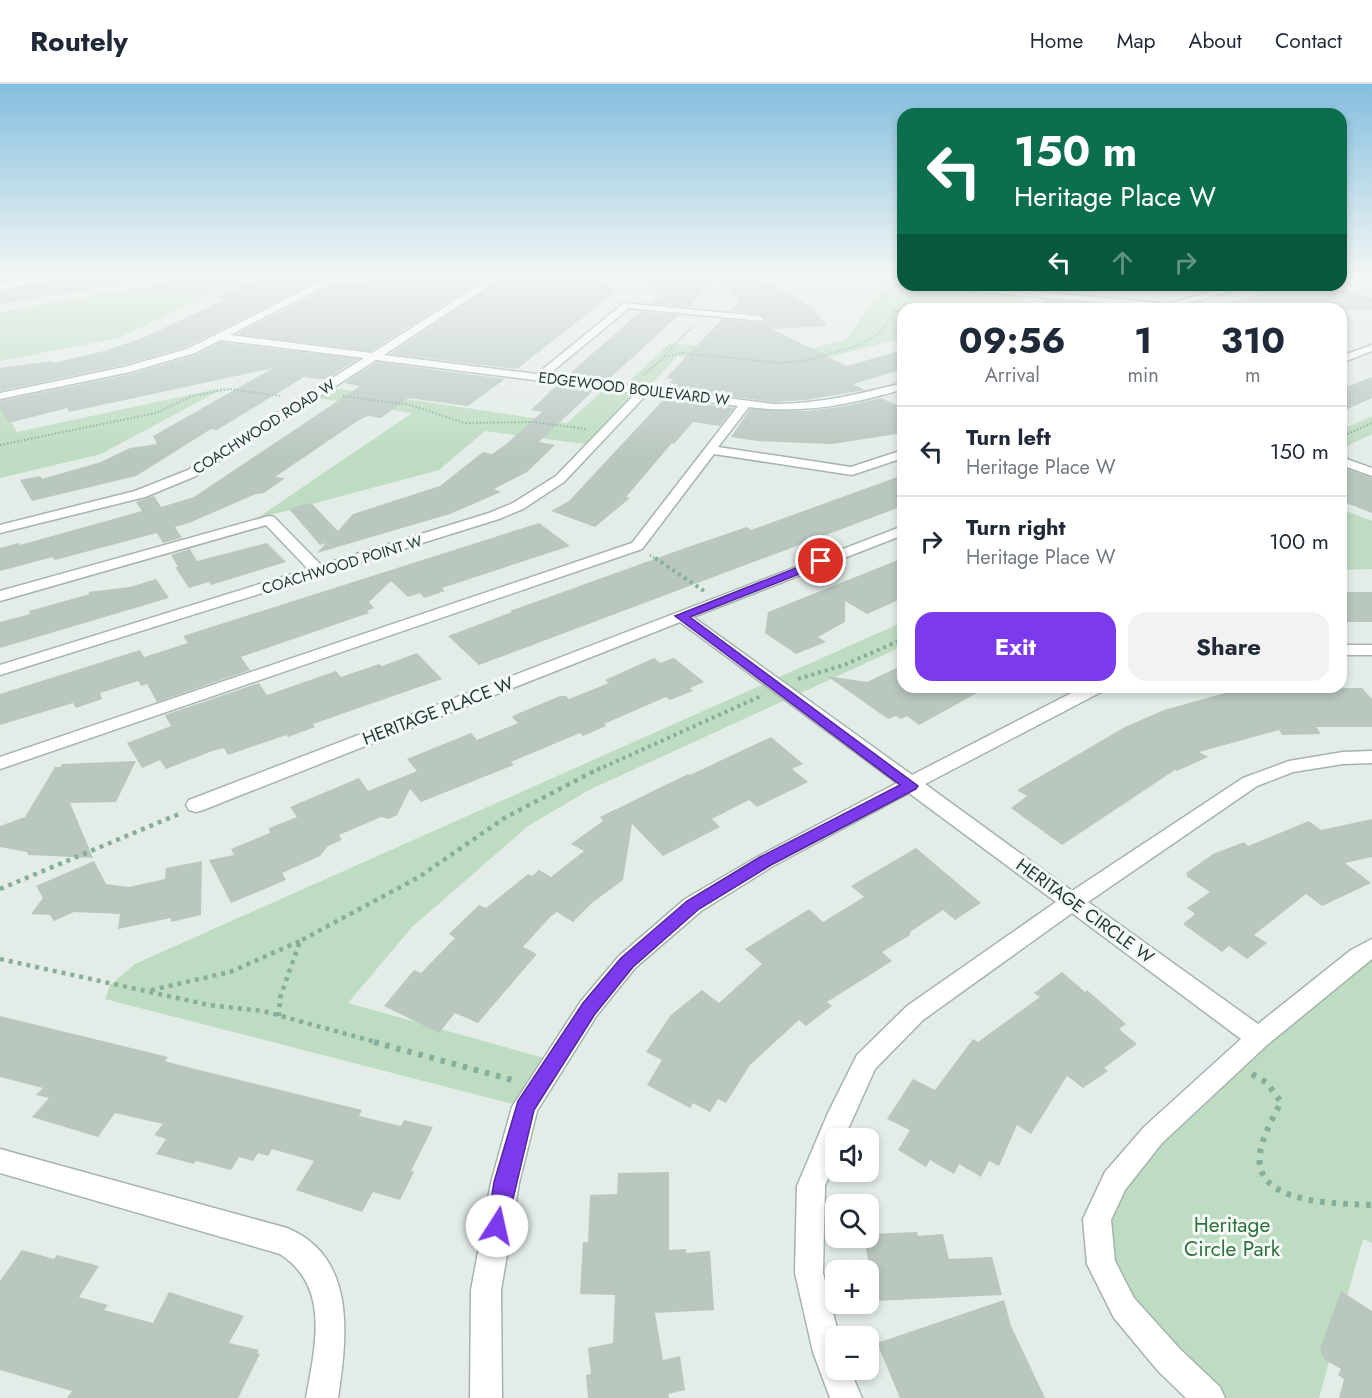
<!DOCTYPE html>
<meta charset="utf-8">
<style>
body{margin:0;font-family:Jost,sans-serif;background:#f2f2f3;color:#1f2937;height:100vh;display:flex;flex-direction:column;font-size:22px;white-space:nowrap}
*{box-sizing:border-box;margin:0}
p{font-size:20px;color:#747a83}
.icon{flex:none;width:33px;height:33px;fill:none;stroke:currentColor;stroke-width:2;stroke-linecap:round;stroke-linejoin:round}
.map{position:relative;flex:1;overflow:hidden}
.panel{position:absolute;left:897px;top:219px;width:450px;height:390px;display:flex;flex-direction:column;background:#fff;border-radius:18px;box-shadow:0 3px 9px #0003}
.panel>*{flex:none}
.top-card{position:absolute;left:897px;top:24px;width:450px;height:183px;border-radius:18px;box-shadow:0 3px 9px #0003;background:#0b6e4f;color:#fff;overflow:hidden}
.fabs{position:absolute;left:825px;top:1044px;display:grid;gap:12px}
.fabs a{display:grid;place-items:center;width:54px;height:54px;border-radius:12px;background:#fff;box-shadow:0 3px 9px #0003;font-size:30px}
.pin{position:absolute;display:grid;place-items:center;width:51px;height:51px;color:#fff;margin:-26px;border:3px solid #fff;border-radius:50%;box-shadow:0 2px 6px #0007}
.me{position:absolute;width:66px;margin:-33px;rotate:10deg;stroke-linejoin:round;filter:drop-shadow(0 0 4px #0008)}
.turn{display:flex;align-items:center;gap:21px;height:126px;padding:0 18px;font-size:27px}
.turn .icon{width:78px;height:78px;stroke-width:2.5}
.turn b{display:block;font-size:42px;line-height:51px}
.lanes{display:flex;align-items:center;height:57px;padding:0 18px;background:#0003;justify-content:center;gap:30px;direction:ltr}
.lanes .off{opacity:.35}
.eta{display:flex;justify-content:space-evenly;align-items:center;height:102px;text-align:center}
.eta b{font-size:36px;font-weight:700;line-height:42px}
.primary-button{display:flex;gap:12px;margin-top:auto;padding:12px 18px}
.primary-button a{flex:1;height:69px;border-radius:18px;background:#7c3aed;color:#fff;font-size:24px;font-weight:700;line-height:69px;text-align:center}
.primary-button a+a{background:#f2f2f3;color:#1f2937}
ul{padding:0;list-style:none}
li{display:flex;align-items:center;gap:18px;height:90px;padding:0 18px;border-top:2px solid #e0e1e3}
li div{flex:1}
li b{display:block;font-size:22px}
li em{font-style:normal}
header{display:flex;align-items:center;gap:36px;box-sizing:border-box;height:84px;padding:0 30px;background:#fff;border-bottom:2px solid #e0e1e3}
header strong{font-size:28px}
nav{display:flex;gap:33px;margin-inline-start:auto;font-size:21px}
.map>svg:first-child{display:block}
.green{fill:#bddcc1}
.building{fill:#b9c7bf}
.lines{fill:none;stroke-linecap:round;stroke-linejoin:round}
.minor-casing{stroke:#a6b4ad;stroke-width:3}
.path-far3{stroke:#85ae9b;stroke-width:2;stroke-dasharray:1.5 2;stroke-linecap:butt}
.path-far2{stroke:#85ae9b;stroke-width:4;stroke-dasharray:3 4;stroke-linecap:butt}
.path-far1{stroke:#85ae9b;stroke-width:4.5;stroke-dasharray:4 5;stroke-linecap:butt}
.path{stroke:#85ae9b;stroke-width:6;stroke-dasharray:4.5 7;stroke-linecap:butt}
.minor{fill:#fff;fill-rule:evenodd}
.route{fill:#7c3aed;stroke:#51269a;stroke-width:1.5}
.labels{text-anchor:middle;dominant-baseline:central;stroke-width:6;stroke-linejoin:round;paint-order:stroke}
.far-street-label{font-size:15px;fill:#243d32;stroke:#f4f9f5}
.street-label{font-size:18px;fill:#243d32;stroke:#f4f9f5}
.near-park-label{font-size:21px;fill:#2f723f;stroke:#f4f9f5}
</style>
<header>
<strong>Routely</strong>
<nav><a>Home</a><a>Map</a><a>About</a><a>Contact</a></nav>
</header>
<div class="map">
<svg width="1372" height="1314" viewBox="0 0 1372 1314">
<rect width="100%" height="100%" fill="#e3ece7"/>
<!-- green -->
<path class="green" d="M188 189H258L118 254 0 277V228L193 194Z
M887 196 903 197V201H940L1026 209 1021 225H903V252L895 256 784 285 678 272 593 361 485 347 439 386 256 435 412 329 311 313 326 303 567 339 609 301 623 303 670 259 785 272 847 255Z
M226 303 101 370 0 394V318L17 348Z
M1372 332V350L1341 365V346Z
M1341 425 1372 437V485L1341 486Z
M903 538V562L589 706 528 742 412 843 348 919 554 977 525 1023 105 915 110 901 135 880Z
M1372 864V1159L1363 1155 1319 1314H1209L1101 1180 1115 1097Z"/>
<!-- building -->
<path class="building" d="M0 189H54L0 198Z
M93 189H119L120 200 0 220V208Z
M390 189H493L371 267 237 250 337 198 361 200 380 190Z
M510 189H561L592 192 615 208 517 285 390 270Z
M641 189H723L758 193 811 223 827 242 772 245 847 282 903 266V285L853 300 865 306 806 316 773 318 673 305 678 300 669 299 673 295 666 294 722 235 762 239 766 235 759 230 730 227 739 217 717 195 688 223 651 219 660 212Z
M268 190 320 196 186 263 123 281 0 307V284L51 277 53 279 104 267 145 253 226 215 215 214Z
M1048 201H1089L1088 210 1047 206Z
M1291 201H1338L1336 205 1372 214V225H1224V220Z
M1044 216 1087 220 1086 225H1042Z
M641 227 679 231 610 294 604 296 568 291Z
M220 258 358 275 325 296 304 293 217 346 211 345 136 392 32 417 20 396 40 392 42 395 101 378 130 364 157 360 153 352 273 284 69 328 67 324 9 339 0 324V317L131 290 196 271Z
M377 278 505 295 468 322 408 314 381 334 368 332 359 336 275 393 285 394 264 409 256 410 189 439 175 443 182 454 163 459 157 449 55 476 53 473 0 487V464L19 459 20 461 142 427 136 418 154 412 161 423 194 413 360 302 344 299Z
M1372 293V314L1341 328V305Z
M557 301 594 306 539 358 555 361 527 388 494 405 501 408 450 430 317 469 326 459 320 461 289 425 311 419 338 447 353 430 440 402 483 368 492 370 505 361 542 328 531 326Z
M881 314 903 324V349L832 360 758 357 731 353 750 325 807 327 846 322Z
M664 315 734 324 720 342 693 338 674 360 672 359 626 413 630 414 595 443 551 427 569 417Z
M1341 383 1372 394V429L1341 417Z
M903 391V422L479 581 448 552 512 528 510 527 688 463 747 443 751 446Z
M539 439 570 462 442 504 445 507 424 514 420 509 408 513 391 497 369 518 374 524 367 527 369 529 241 573 250 586 157 618 147 600 141 602 138 597 100 609 102 615 76 624 73 619 0 641V610L140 566 144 573 188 559 183 552Z
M267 459 286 478 211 501 209 498 189 504 175 483H178L171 471 190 465 197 477Z
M903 474V514L867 530 845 517V538L818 553 826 558 796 570 765 549 768 528Z
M156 495 169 514 0 564V538L30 530 29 527 90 510 88 508 130 503Z
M1341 508H1372V538H1346L1341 532Z
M417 569 442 595 313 640 315 643 288 653 286 651 228 671 224 664 215 666 166 685 160 676 142 684 127 659 171 642 165 631 259 599 267 611 336 587 341 593 379 580 382 582Z
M654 574 660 579 674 574 704 598 690 604 693 607 670 616 666 613 604 640 606 642 583 652 580 649 511 678 514 681 421 718 410 705 397 731 389 735 381 733 339 751 342 756 328 762 320 772 282 789 286 796 231 819 209 776 234 771 231 765 270 749 269 744 297 733 290 723 359 694 368 707 417 687 407 675 471 649 477 656 518 639 512 633 517 630 560 612H566L569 615 609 599 605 596Z
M903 581V603H988L919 641 907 632 901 635 896 632 888 635 827 592 867 598Z
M1307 604H1362L1372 615V643H1316L1321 650 1282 651 1279 646 1199 668 1208 673 1177 687 1175 686 1062 761 1011 724 1027 712 1017 706 1125 643 1164 626 1229 608 1308 607Z
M771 653 803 680 792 685 808 698 757 723 749 716 712 735 720 743 663 772 632 740 623 796 593 818 573 838 557 828 550 833 523 863 537 870 478 939 455 929 439 949 384 922 414 886 421 889 455 854 449 850 479 821 486 824 528 790 532 792 539 786 551 793 584 767 571 760 603 737 600 733 688 690 690 691Z
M136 677 116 718 70 719 93 774 28 771 27 768 0 763V742L25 733 55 683H60L62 680Z
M1372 735V773L1345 779 1371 799 1322 822 1306 810 1254 851 1267 859 1247 875 1229 862 1222 868 1183 840 1195 830 1187 824 1210 808 1186 792 1188 791 1186 789 1213 770 1244 758 1248 762 1309 737 1321 746Z
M916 764 981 819 955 836 943 826 910 848V851L882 868 892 877 827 918 832 922 806 942 799 936 750 981 726 1019 718 1015 710 1028 693 1019 690 1024 647 1001 662 976 646 968 671 931 702 906 719 919 762 880 745 865 809 825 823 838 864 813 851 802Z
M94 777 106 800 129 803 165 795 166 784 202 777 201 831 171 838V834L118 845 120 830 74 828 54 837 50 831 31 830 43 814 36 802Z
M1062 888 1085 908 1087 906 1126 940 1119 945 1137 960 1104 984 1108 987 1083 1004 1067 992 1031 1050 1017 1041 999 1082 989 1077 981 1093 959 1080 954 1090 930 1076 926 1083 898 1066 910 1046 887 1035 913 995 935 1006 973 955 978 958 1040 913 1034 909Z
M0 932 168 973 165 977 179 981 362 1026 359 1032 401 1042 404 1036 433 1043 411 1087 414 1088 400 1116 373 1108 362 1128 296 1106 314 1077 272 1065 268 1072 258 1069 253 1077 239 1073 231 1086 196 1077 194 1080 156 1070 166 1055 154 1051 163 1040 115 1029 98 1053 32 1033 49 1014 36 1011 43 1004 0 993Z
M669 1088V1166L686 1165V1169L710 1167 714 1226 655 1229 663 1276 680 1272 685 1306 668 1310 669 1314H588L586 1291 591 1290 588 1264 613 1259 615 1211 580 1210 583 1158H588L590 1111 617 1110 618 1089Z
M917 1148 918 1152 943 1150 949 1175 992 1173 1002 1211 876 1217 864 1154H868V1150Z
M22 1166 54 1175 57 1171 99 1182 79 1213 108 1221 104 1226 153 1239 169 1208 244 1232 229 1259 259 1266 257 1269 260 1270 238 1314H67L72 1307 0 1286V1197Z
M1341 1207 1372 1227V1314H1339L1344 1295 1338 1291 1341 1285 1324 1275 1320 1265Z
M1004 1216 1011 1242 1045 1314H900L877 1259Z"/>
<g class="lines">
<defs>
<path id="minor" d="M70 189H91L0 206V200Z
M338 189H349L230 251 372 269 498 189H508L384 271 537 290 624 219 759 232 764 235 762 237 629 224 548 291 773 320C819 320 859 310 903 299V305C851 321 802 330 749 323L718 363 851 383 903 366V374L852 391 714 370 642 465 0 685V673L632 459 738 322 647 310 564 398 523 425 499 435 0 591V581L308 485 266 441 0 517V507L269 432 274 433 321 481 489 429 513 419 556 392 636 309 376 276 196 392 145 413 0 449V441L135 407 188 386 364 274 220 256 195 269 130 288 0 315V309L124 283 187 265Z
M815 189H848L903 194V200L819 192Z
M936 201H967L1168 220 1235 201H1249L1171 225 940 204Z
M1372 261V267L1341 279V272Z
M1341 373 1372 384V392L1341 381Z
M903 442V451L693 533 912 691 1083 603H1105L1103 607 925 700 1072 807 1243 694 1289 677 1343 668 1372 667V679L1343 680 1293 688 1257 702 1088 818 1258 940 1351 866 1372 855V875L1267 961 1162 1059 1125 1106 1111 1136 1115 1177 1134 1214 1180 1265 1220 1303 1225 1314H1186L1158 1287 1114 1234 1087 1180 1083 1135 1105 1088 1144 1043 1241 955 1072 829 923 936 875 985 844 1054H836V1075L825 1102 823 1189 839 1252H836V1286H850L862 1314H830L813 1268 795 1189 797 1102 828 1029 857 971 907 922 1056 818 909 709 773 782 701 827 635 884 597 931 537 1027 519 1099 501 1206 502 1314H470L471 1206 491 1099 512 1023 581 917 619 872 685 815 759 772 897 699 680 538 203 726 196 728 189 726 186 721 189 716Z
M1341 561H1372V571H1341Z
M0 1065 287 1144C357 1173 347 1253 338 1314H306C315 1263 331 1203 280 1170L0 1089Z"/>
</defs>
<!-- minor casing -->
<use href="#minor" class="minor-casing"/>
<!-- path-far3 -->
<path class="path-far3" d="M884 211 882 214 895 227
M664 272 692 243
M644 291 664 273 683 269 780 279 809 276 859 261 879 250 895 227H903
M343 312 411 321 464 339 533 338 586 345
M1341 353 1372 339
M0 361 156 329 190 313 212 308 230 305 280 312
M650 471 657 476"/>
<!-- path-far2 -->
<path class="path-far2" d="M655 474 704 507
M798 595 844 581 903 555
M597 686 761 612"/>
<!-- path-far1 -->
<path class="path-far1" d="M0 805 179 730
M0 875 209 921 263 927 379 959
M151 906 230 888 300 857
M279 932 280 914 300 857 419 793 506 733 600 684"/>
<!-- path -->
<path class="path" d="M374 958 516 997
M1252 990 1267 999 1281 1018C1273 1034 1263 1051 1260 1069 1252 1122 1340 1119 1372 1121"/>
<!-- minor -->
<use href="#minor" class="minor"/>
</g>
<!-- sky -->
<linearGradient id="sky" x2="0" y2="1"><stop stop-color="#84bede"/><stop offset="0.51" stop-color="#f2f6f4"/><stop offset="1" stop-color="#f2f6f4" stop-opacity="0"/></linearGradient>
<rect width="1372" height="373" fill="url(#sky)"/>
<!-- route -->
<path class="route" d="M821 474 827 477 825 480 690 533 918 702 916 705 771 781 699 825 633 883 595 930 534 1026 505 1149 497 1152 490 1149 487 1142 494 1098 518 1017 583 919 621 874 687 817 760 773 900 701 675 532Z"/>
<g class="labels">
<!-- far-street labels -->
<g class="far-street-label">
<text transform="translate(634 305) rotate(7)">EDGEWOOD BOULEVARD W</text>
<text transform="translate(264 343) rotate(-32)">COACHWOOD ROAD W</text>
<text transform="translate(342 481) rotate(-17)">COACHWOOD POINT W</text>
</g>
<!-- street labels -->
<g class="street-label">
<text transform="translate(438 627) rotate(-21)">HERITAGE PLACE W</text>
<text transform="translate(1085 827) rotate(36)">HERITAGE CIRCLE W</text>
</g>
<!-- near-park labels -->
<g class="near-park-label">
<text x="1232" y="1141">Heritage<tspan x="1232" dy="24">Circle Park</tspan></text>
</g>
</g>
</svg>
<div class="fabs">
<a><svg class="icon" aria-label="sound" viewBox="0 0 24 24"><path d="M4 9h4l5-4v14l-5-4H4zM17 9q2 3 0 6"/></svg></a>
<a><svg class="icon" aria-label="search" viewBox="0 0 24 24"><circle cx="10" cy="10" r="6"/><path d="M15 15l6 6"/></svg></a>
<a>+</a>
<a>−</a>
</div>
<div class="pin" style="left:821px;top:477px;background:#d93025"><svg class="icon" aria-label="arrive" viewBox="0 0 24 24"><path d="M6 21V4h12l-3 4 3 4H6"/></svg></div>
<svg class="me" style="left:497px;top:1142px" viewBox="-20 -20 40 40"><circle r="19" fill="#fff"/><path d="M0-13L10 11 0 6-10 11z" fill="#7c3aed"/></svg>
<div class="top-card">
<div class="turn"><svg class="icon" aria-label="left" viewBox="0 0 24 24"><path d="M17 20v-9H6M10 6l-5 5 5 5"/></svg><div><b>150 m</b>Heritage Place W</div></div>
<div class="lanes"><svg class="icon" aria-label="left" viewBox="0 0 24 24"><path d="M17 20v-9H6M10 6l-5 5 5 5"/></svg><svg class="icon off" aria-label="ahead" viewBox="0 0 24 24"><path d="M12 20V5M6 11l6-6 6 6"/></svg><svg class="icon off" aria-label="right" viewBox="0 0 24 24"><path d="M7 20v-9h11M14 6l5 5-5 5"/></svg></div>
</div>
<section class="panel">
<div class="eta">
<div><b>09:56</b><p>Arrival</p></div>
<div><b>1</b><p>min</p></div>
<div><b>310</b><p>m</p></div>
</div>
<ul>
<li><svg class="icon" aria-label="left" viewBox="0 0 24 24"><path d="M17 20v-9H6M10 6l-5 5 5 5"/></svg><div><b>Turn left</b><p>Heritage Place W</p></div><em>150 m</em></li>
<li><svg class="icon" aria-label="right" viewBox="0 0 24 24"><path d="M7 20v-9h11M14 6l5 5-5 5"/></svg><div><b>Turn right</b><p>Heritage Place W</p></div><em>100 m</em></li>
</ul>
<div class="primary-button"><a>Exit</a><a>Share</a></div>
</section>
</div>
